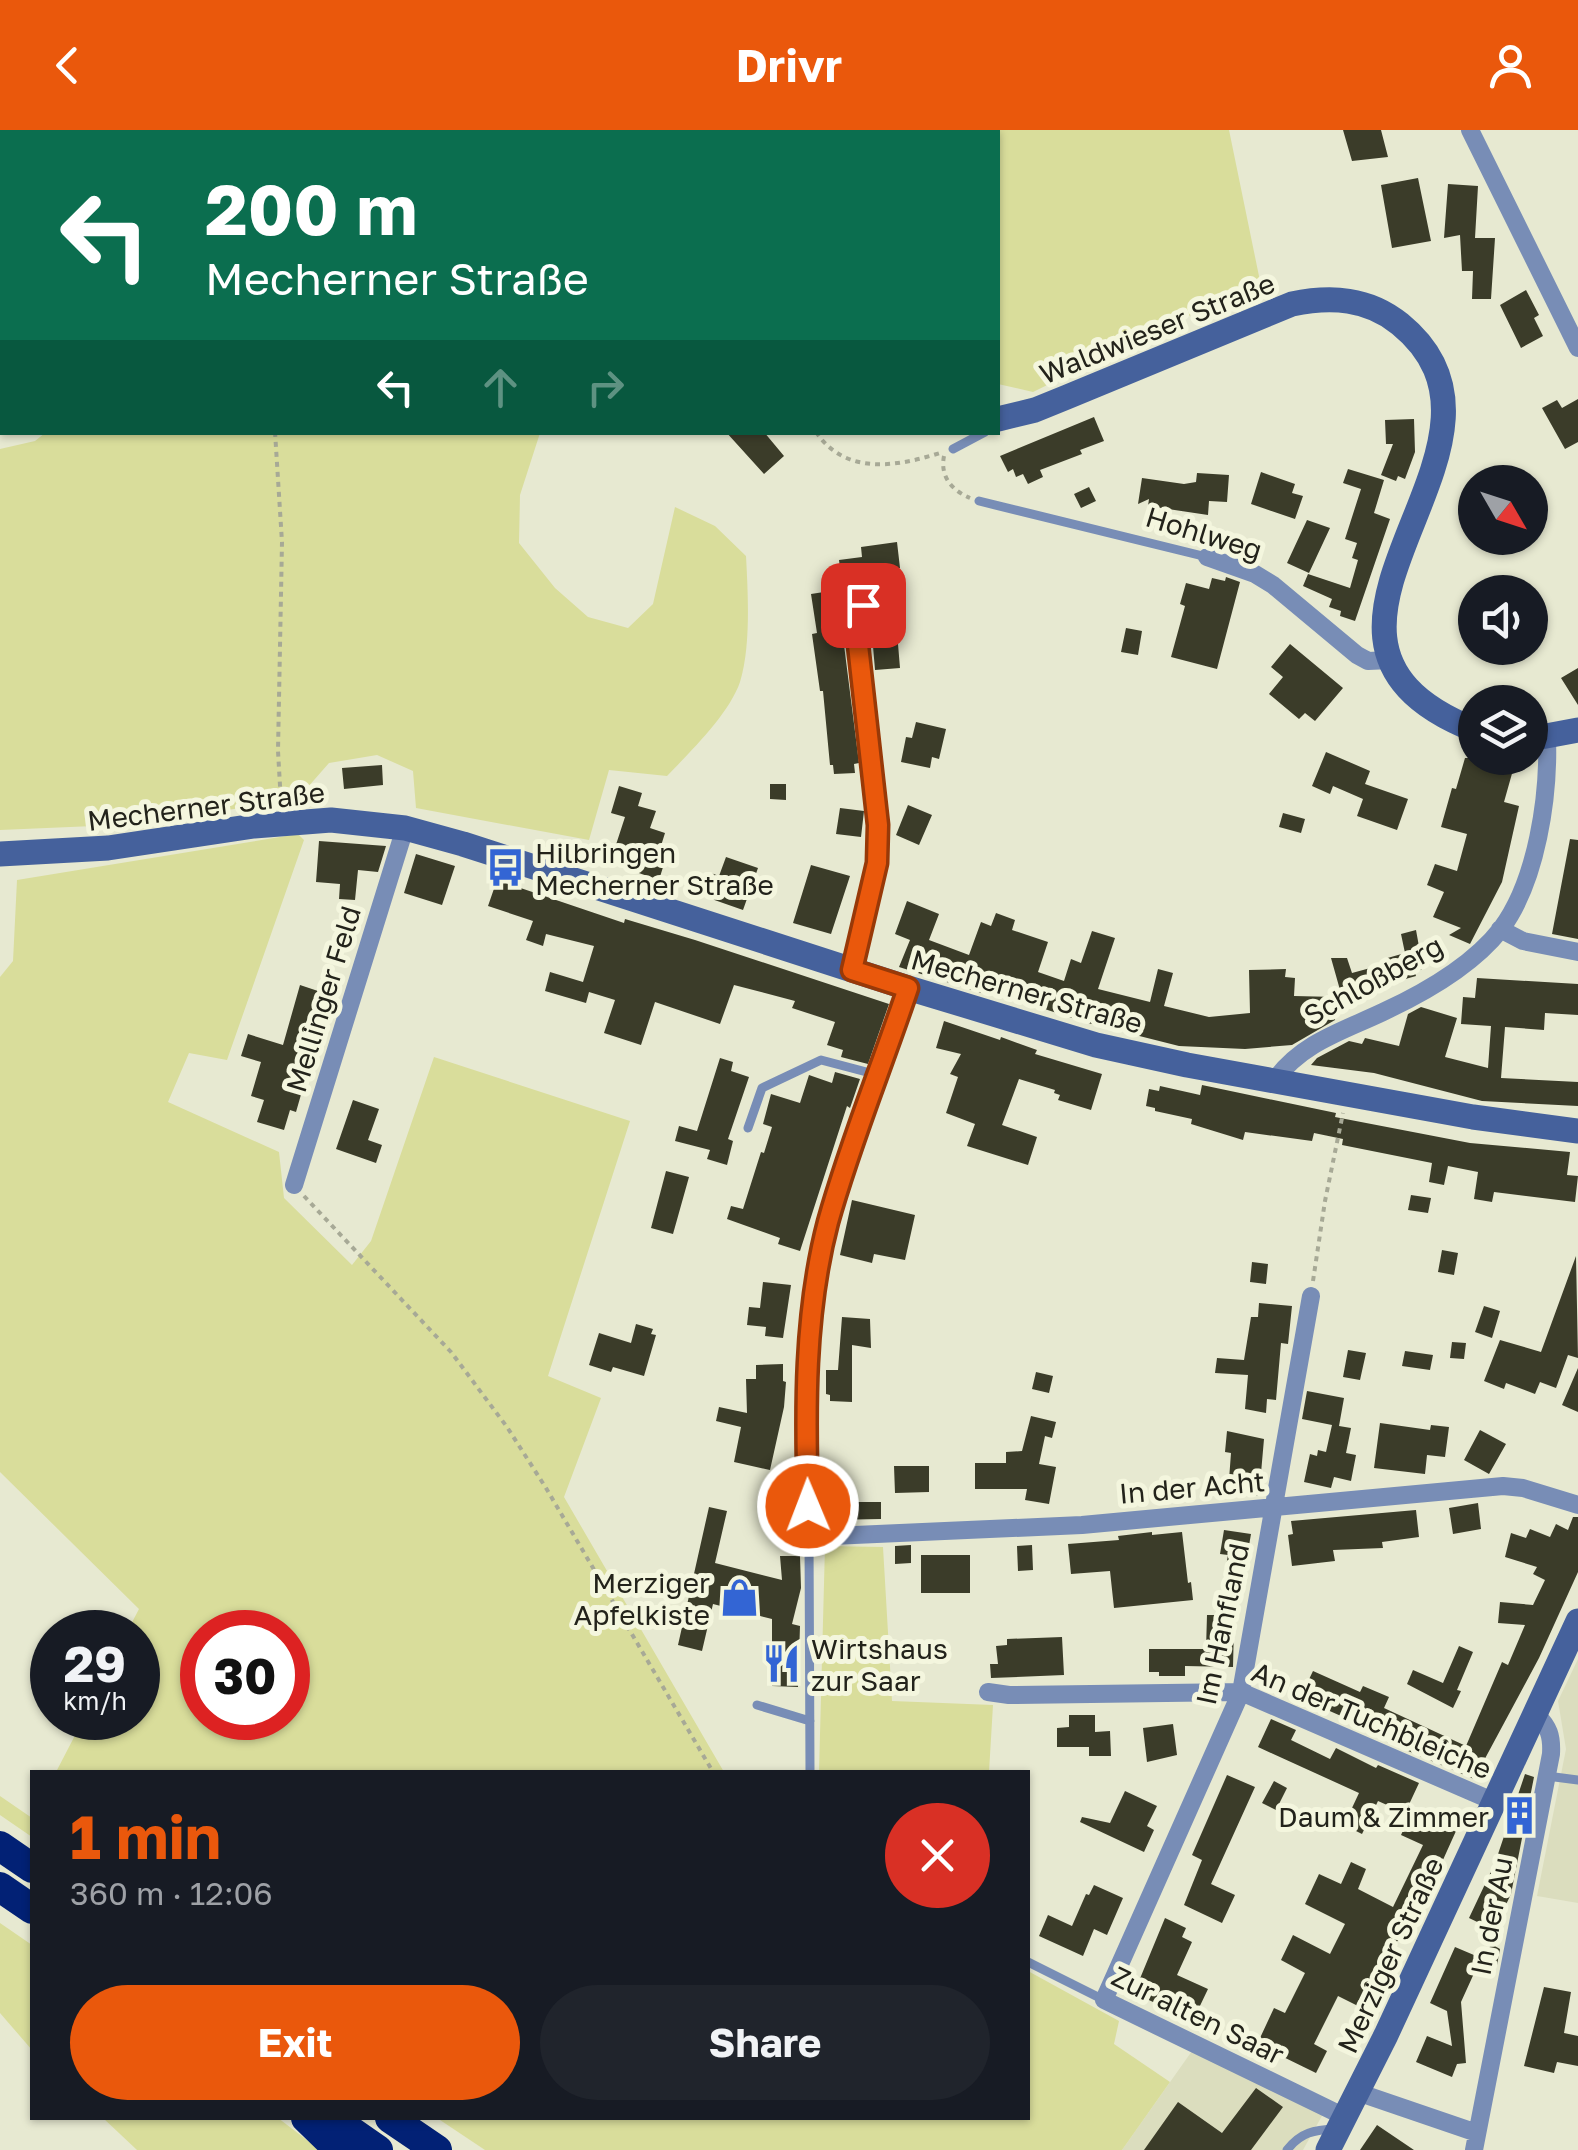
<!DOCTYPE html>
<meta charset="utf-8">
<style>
body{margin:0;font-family:"Golos Text",sans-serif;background:#20242c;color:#f1f3f6;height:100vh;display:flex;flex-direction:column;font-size:38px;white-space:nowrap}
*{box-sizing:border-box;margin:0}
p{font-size:32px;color:#9ea1a6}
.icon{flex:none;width:55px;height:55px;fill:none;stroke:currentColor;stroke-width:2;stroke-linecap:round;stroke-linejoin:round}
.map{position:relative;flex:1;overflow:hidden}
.sheet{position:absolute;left:30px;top:1640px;width:1000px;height:350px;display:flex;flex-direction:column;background:#171b24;border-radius:0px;box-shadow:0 2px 8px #0004}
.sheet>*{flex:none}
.hud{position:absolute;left:0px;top:0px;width:1000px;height:305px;box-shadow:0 2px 8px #0004;background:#0b6e4f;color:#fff;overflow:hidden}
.needle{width:65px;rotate:129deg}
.fabs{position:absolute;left:1458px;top:335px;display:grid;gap:20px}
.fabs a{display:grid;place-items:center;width:90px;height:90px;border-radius:50%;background:#171b24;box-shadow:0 2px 8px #0004;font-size:50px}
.speed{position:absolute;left:30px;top:1480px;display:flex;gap:20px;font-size:50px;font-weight:700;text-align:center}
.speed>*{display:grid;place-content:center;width:130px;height:130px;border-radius:50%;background:#171b24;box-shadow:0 2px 8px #0004;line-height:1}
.speed small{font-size:25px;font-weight:400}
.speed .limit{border:15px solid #d22;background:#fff;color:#111}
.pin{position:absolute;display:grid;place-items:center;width:85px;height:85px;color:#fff;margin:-42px;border-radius:20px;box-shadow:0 5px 15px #0006}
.me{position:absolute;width:110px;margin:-55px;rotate:359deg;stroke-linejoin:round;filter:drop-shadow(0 0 8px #0008)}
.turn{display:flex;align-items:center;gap:35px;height:210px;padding:0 40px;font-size:45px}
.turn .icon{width:130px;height:130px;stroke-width:2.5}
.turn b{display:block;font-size:70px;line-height:85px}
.lanes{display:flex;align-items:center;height:95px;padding:0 40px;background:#0003;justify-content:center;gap:50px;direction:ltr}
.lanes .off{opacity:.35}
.round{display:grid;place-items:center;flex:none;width:105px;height:105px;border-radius:52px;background:#20242c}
.summary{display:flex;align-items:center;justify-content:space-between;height:170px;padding:0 40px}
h1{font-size:60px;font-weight:700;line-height:75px;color:#ea580c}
.button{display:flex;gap:20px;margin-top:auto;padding:20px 40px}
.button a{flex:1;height:115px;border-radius:60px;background:#ea580c;color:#fff;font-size:40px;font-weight:700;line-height:115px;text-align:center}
.button a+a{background:#20242c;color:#f1f3f6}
header{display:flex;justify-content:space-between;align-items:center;height:130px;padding:0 40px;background:#ea580c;color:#fff;font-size:45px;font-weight:700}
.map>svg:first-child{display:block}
.built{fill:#dbddbe}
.green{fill:#d9dd9b;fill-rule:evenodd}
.building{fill:#3b3c29}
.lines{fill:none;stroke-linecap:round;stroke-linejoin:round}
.path{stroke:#a7a996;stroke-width:4;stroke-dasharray:5 5;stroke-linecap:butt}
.lane{stroke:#788db6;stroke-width:9}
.street{stroke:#788db6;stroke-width:18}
.secondary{stroke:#45619c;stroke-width:25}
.highway{stroke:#022175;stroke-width:30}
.route-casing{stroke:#983908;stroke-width:25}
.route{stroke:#ea580c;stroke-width:18}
.labels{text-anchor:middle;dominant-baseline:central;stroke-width:10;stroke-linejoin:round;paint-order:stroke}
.street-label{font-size:28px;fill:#23231b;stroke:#f4f6de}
.poi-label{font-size:28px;fill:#23231b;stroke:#f4f6de;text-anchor:start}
</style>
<header><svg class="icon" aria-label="back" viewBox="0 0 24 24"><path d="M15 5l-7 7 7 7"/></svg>Drivr<svg class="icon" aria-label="person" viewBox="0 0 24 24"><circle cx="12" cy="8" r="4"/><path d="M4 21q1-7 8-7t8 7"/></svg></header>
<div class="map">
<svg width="1578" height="2020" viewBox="0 0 1578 2020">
<rect width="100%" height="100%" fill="#e7e9d1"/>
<!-- built -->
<path class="built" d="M1578 1529V1773L1537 1766 1566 1619 1558 1571Z
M1192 1921 1323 1984 1303 2020H1122Z"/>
<!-- green -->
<path class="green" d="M72 0H518V2H72Z
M888 0H1229L1260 151 1033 262 998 254V2Z
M45 303H540L520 365 519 413 555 458 588 487 628 498 653 474 675 377 715 396 746 426C748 463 751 517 740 552 729 584 691 621 667 646L609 640 589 710 416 678 413 641 377 625 329 633 300 666 278 673 117 695 0 700V319L35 311Z
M298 704 304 710 227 930 189 923 168 972 279 1022 284 1068 352 1135 371 1111 434 927 630 991 548 1246 601 1268 564 1367 724 1642H56L84 1588H138V1502H127L139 1479 0 1342V847L13 831 17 750ZM202 1502H288V1588H202Z
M825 1416 883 1417 892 1571 993 1575 989 1642H819Z
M0 1666 32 1688V1707L0 1685Z
M0 1793 32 1815V1920L0 1883Z
M1028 1841 1119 1891 1114 1914 1170 1952 1122 2020H485L437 1988H1028Z
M103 1988H278L320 2020H137Z"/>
<!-- building -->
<path class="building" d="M1343 0H1381L1388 27 1352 31Z
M1418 48 1431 111 1392 118 1381 55Z
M1448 54 1478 56 1475 108H1495L1491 169H1472L1473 141H1462L1460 105 1444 108Z
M1526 160 1539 185 1534 188 1543 206 1521 218 1500 175Z
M1578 269V312L1565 319 1542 278 1557 270 1562 278Z
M1094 287 1104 311 1080 320 1082 324 1040 340 1043 347 1028 354 1023 344 1016 347 1013 339 1008 342 1000 326Z
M1414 289 1415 322 1405 349 1398 346 1396 351 1381 345 1393 314H1386L1385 290Z
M726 302H764L784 326 764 344Z
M1348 339 1384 350 1374 383 1390 389 1355 491 1340 486 1341 481 1329 477 1332 469 1303 456 1308 444 1350 458 1358 430 1352 428 1357 413 1345 409 1361 359 1343 353Z
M1261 342 1295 354 1292 363 1303 366 1295 389 1251 374Z
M1197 343 1229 345 1227 372 1209 371 1208 385 1148 376 1149 369 1138 374 1142 348 1184 354 1196 352Z
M1089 357 1096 371 1081 378 1074 364Z
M1307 390 1330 398 1309 443 1287 433Z
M897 412 900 438 871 442 873 451 842 455 839 430 862 427 861 417Z
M1226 447 1240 452 1217 539 1171 527 1185 476 1180 474 1186 453 1209 459 1212 448 1225 451Z
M837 460 859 633 854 634 855 643 834 644 833 635H830L823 561H820L812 504 817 503 811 464Z
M896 490 900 538 875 540 871 492Z
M1126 498 1142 501 1138 525 1121 522Z
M1290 514 1343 558 1315 591 1305 583 1299 589 1269 564 1283 547 1271 537Z
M1578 538V575L1561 548Z
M916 592 946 599 939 629 932 627 930 638 901 632 906 607 912 608Z
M1326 622 1370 641 1365 654 1408 669 1397 700 1357 686 1363 669 1333 656 1330 664 1312 656Z
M1465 628H1488L1513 640 1504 672 1519 676 1502 752 1470 814 1449 805 1461 798 1433 787 1444 762 1427 755 1435 734 1457 741 1467 704 1441 697 1452 658 1456 659Z
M382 635 383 655 344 659 342 638Z
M770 654H786V670L770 669Z
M619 656 642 663 638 676 656 681 650 698 665 703 660 719 668 721 659 750 610 733 625 687 611 683Z
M908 675 932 685 919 715 896 705Z
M840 678 864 681 861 707 836 704Z
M1283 683 1305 689 1301 703 1279 697Z
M1570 709 1578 710V809L1552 804Z
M319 711 386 716 378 742 358 740 355 770 339 769 340 754 316 752Z
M416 724 455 736 442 775 404 763Z
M726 727 758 738 743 780 703 766 711 743 719 746Z
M811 735 850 746 831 804 793 793Z
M497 750 624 793 625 789 695 810 889 874 868 934 841 927 843 920 827 915 835 892 792 878 795 871 734 855 720 894 655 872 641 915 604 903 615 870 589 862 586 873 545 861 550 842 583 852 594 816 546 804 543 816 526 810 533 791 488 776Z
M907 771 939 784 929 810 969 825 981 792 991 796 996 783 1015 790 1012 800 1048 812 1038 842 1064 851 1071 829 1081 833 1092 801 1115 808 1098 859 1150 872 1158 839 1173 843 1164 876 1209 887 1250 883 1249 840 1286 839 1285 847 1295 848 1294 866 1336 867 1335 890 1292 915 1245 919 1179 916 1084 892 990 861 988 865 899 837 910 810 895 804Z
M1416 800 1420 822 1437 812 1445 826 1415 843 1416 846 1342 867 1331 828H1347L1352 843 1385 834 1384 829 1405 823 1401 804Z
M1477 848 1578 854V885L1545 883 1544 900 1505 897 1501 948 1578 952V976L1482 971 1374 943 1311 935 1317 928 1349 911 1362 914 1365 908 1399 916 1408 884 1421 877 1457 888 1445 927 1488 938 1491 896 1461 894 1463 867 1475 868Z
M300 855 333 866 323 896 321 895 296 982 290 980 284 1000 257 992 264 970 251 966 261 932 241 926 248 904 283 915Z
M944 891 1000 910 1001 907 1037 920 1035 924 1102 944 1091 980 1058 970 1060 965 1054 963 1055 960 1019 949 1002 995 1037 1007 1028 1035 967 1016 975 994 946 983 958 947 950 944 961 924 936 918Z
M720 928 733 932 731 941 749 947 728 1009 733 1011 727 1035 707 1029 710 1020 675 1011 679 996 697 1001Z
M835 942 860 949 850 978 847 976 800 1121 778 1114 780 1108 727 1089 731 1076 743 1079 761 1022 764 1023 772 997 763 994 771 964 800 973 809 945 832 953Z
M1202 955 1336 983 1335 987 1470 1013 1570 1022 1567 1045 1578 1046 1575 1072 1494 1062 1492 1072 1474 1069 1478 1042 1448 1036 1444 1055 1429 1052 1432 1033 1342 1015 1343 1009 1314 1003 1312 1011 1245 1002 1243 1010 1191 994 1192 989 1155 981V978L1146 976 1149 959 1159 961 1160 956 1200 965Z
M353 970 379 979 368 1010 382 1015 376 1033 336 1019Z
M666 1041 689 1047 673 1104 651 1098Z
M1411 1065 1431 1068 1428 1083 1408 1080Z
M852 1070 915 1085 905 1130 874 1124 872 1133 840 1125Z
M1442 1120 1458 1123 1454 1145 1438 1142Z
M1576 1126 1578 1228 1568 1225 1556 1258 1540 1252 1535 1264 1506 1253 1504 1259 1484 1251 1500 1210 1541 1222Z
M1252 1132 1268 1134 1266 1154 1250 1152Z
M763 1152 791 1155 783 1208 765 1206 766 1197 747 1195 749 1177 760 1178Z
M1259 1173 1292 1176 1288 1214 1281 1213 1276 1270 1267 1269 1266 1283 1245 1279 1248 1245 1215 1243 1217 1228 1244 1230 1251 1187H1258Z
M1484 1176 1500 1181 1492 1208 1475 1202Z
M842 1187 870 1189 871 1218 852 1215V1272L830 1271V1265L826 1264V1240H838Z
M636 1194 653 1199 651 1204 656 1205 644 1246 613 1237 611 1242 589 1235 599 1203 631 1213Z
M1452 1212 1466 1213 1464 1229 1450 1228Z
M1348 1220 1366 1223 1360 1250 1343 1247Z
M1405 1221 1433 1225 1430 1240 1402 1236Z
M783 1234V1251L786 1252 784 1277 770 1340 734 1332 741 1297 716 1291 719 1277 747 1283 746 1249H756V1235Z
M1578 1238V1282L1562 1275Z
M1036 1242 1053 1246 1049 1263 1032 1259Z
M1307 1261 1344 1268 1339 1296 1351 1298 1346 1323 1356 1325 1351 1351 1334 1347 1331 1358 1304 1352 1310 1324 1317 1326 1318 1320 1326 1322 1332 1295 1302 1289Z
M1031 1286 1056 1292 1052 1308 1045 1306 1039 1334 1056 1337 1049 1374 1025 1370 1027 1359H975V1333H1006V1322L1022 1321Z
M1380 1293 1430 1300 1431 1295 1449 1297 1445 1327 1427 1325 1425 1344 1374 1338Z
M1480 1300 1506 1314 1489 1344 1464 1330Z
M1227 1301 1264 1309 1259 1366 1228 1363 1231 1323 1225 1322Z
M894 1336H929V1362L895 1363Z
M827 1361H847V1365H855V1372H881V1389L827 1390Z
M1478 1373 1481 1399 1453 1404 1449 1378Z
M709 1377 727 1381 715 1433 782 1450 780 1426H800L801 1458 792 1494 800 1496 798 1557 772 1556V1489L713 1474 702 1521 678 1515Z
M1416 1380 1419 1407 1382 1412 1383 1418 1333 1420 1335 1431 1292 1436 1288 1405 1293 1404 1291 1391Z
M1573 1387H1578V1442L1539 1528 1474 1649 1387 1612 1389 1607 1300 1568 1313 1541 1360 1562 1363 1556 1389 1567 1384 1578 1466 1616 1502 1532 1508 1535 1525 1495 1498 1493 1500 1472 1533 1475 1545 1450 1533 1444 1537 1437 1505 1427 1511 1403 1526 1408 1530 1399 1550 1407 1556 1394 1568 1400Z
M1224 1400 1251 1404 1245 1439 1226 1436 1228 1425 1220 1424Z
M1152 1402V1405L1182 1402 1188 1453 1191 1452 1193 1470 1114 1478 1110 1441 1071 1444 1068 1414 1119 1410 1118 1406Z
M911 1415V1433L895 1434V1416Z
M1032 1415 1033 1440 1018 1441 1017 1416Z
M921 1425H970V1463H921Z
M1207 1485H1227L1226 1495H1234L1233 1537 1185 1536V1546H1159V1542H1149V1519H1206Z
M1062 1507 1064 1545 991 1548 990 1534H998L996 1516 1007 1515V1509Z
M1459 1516 1473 1522 1457 1560 1461 1561 1453 1578 1407 1554 1413 1540 1443 1553Z
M1069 1585H1095V1602L1110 1601 1111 1626H1089V1617H1057V1598L1069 1597Z
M1271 1589 1296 1600 1291 1610 1330 1629 1336 1618 1376 1638 1378 1635 1419 1653 1405 1683 1378 1671 1362 1704 1344 1695 1359 1663 1258 1617Z
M1173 1594 1177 1625 1147 1632 1143 1598Z
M1525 1644 1534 1647 1511 1764 1494 1800 1469 1788 1495 1733Z
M1227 1645 1255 1657 1211 1754 1235 1765 1222 1793 1184 1775 1202 1730 1192 1725Z
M1274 1651 1287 1658 1276 1680 1262 1673Z
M1125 1661 1157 1676 1147 1696 1154 1700 1144 1722 1080 1692 1082 1687 1110 1693Z
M1408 1690 1429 1700 1434 1690 1456 1701 1424 1772 1419 1770 1362 1878 1338 1866 1314 1914 1327 1921 1316 1943 1267 1919 1270 1913 1260 1908 1274 1878 1285 1883 1305 1843 1281 1830 1293 1805 1330 1824 1345 1794 1305 1774 1319 1744 1341 1754 1351 1732 1366 1739 1358 1759 1393 1777 1423 1715 1401 1705Z
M1094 1755 1123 1768 1107 1805 1094 1799 1083 1826 1039 1806 1048 1785 1072 1796 1086 1764 1089 1765Z
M1165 1788 1186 1798 1182 1807 1192 1812 1177 1845 1208 1859 1198 1880 1174 1873 1170 1880 1134 1863Z
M1491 1814 1500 1819 1497 1835 1484 1829Z
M1455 1817 1481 1828 1461 1872 1466 1933 1457 1934 1452 1947 1416 1932 1427 1906 1452 1916 1447 1881 1430 1873Z
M1544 1857 1571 1862 1564 1903 1578 1906V1936L1557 1932 1554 1943 1524 1936Z
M1256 1958 1283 1977 1251 2020H1144L1178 1972 1222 2003Z
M1377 1995 1414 2020H1360Z"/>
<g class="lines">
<!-- path -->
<path class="path" d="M213 0 214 2
M275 302 282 412 278 621 281 673
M816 302C846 347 900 336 943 322
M944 326C940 346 951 360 970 368
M304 1066 451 1222 507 1297 546 1358 713 1642
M1313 1151 1325 1071 1343 983"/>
<!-- lane -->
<path class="lane" d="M953 319 985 302
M979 371 1207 427
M748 998 762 958 821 930 878 945
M809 1407 810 1642
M757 1575 810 1591
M1547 1646 1578 1650
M1028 1832 1104 1870
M1287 2020C1301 2002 1314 2000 1336 1999"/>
<!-- street -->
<path class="street" d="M1470 0 1578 218
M1207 427 1255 444 1273 455 1357 525 1368 531 1390 530
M1500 799 1523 811 1578 822
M852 840 877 733 878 695 856 497 863 475
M908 858 828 1093 816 1154 809 1208V1407L1082 1395 1503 1356 1523 1358 1578 1375
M1275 950C1301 913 1343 901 1383 882 1424 863 1473 835 1501 799 1537 751 1549 666 1547 608
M294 1055 405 698
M1311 1166 1241 1562 1104 1870 1345 1987
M988 1562 1009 1565 1241 1562 1495 1672
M1357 1962 1477 2003
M1474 2020 1551 1624C1552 1606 1549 1597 1536 1584"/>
<!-- secondary -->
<path class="secondary" d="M855 2V0
M998 289 1035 280 1067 267 1292 174C1331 166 1368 168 1400 194 1551 317 1241 508 1475 600
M1530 609 1578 600
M0 724 108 718 254 696 331 690 405 698 463 714 908 858 1096 915 1187 935 1473 987 1578 1001
M1328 2020 1386 1905 1578 1491"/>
<!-- highway -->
<path class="highway" d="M0 1716 32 1738
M0 1757 32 1779
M306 1988 339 2020
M332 1988 378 2020
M390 1988 437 2020"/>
</g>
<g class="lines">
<defs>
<path id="route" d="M808 1376C805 1282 804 1183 828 1092 850 1013 882 936 908 858L852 840 877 733 878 695 856 497 863 475"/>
</defs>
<!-- route casing -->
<use href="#route" class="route-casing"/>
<!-- route -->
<use href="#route" class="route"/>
</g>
<!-- icons -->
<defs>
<symbol id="bus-bare" viewBox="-9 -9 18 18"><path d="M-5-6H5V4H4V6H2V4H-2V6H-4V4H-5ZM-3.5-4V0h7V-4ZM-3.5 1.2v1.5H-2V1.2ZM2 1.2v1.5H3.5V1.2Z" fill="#3365d4" stroke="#f4f6de" stroke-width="2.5" paint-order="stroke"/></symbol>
<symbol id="shop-bare" viewBox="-9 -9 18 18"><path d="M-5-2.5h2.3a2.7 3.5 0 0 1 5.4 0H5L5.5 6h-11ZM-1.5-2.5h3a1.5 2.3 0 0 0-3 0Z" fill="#3365d4" stroke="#f4f6de" stroke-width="2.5" paint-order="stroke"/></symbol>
<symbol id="restaurant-bare" viewBox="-9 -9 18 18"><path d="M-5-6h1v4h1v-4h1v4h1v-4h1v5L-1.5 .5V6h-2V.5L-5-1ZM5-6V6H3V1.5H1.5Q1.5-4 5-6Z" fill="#3365d4" stroke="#f4f6de" stroke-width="2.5" paint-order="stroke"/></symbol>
<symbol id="building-bare" viewBox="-9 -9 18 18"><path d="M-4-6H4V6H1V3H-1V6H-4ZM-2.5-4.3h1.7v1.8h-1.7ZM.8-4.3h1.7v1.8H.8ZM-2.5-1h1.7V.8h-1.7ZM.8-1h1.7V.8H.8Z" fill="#3365d4" stroke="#f4f6de" stroke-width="2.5" paint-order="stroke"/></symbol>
</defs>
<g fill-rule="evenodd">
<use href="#bus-bare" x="478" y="710" width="55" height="55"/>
<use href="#shop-bare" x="712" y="1440" width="55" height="55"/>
<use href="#restaurant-bare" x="754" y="1506" width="55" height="55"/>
<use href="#building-bare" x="1492" y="1658" width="55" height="55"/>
</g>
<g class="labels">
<!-- street labels -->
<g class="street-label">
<text transform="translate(1157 198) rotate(-22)">Waldwieser Straße</text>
<text transform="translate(1204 403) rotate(17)">Hohlweg</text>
<text transform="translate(206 676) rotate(-7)">Mecherner Straße</text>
<text transform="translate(1373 850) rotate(-29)">Schloßberg</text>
<text transform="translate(1027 861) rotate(16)">Mecherner Straße</text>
<text transform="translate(323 869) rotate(-73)">Mellinger Feld</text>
<text transform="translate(1192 1357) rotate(-5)">In der Acht</text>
<text transform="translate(1222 1494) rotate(-78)">Im Hanfland</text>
<text transform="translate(1372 1590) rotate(23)">An der Tuchbleiche</text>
<text transform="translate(1491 1786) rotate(-79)">In der Au</text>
<text transform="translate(1390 1825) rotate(-65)">Merziger Straße</text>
<text transform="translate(1198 1885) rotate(26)">Zur alten Saar</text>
</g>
<!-- poi labels -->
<g class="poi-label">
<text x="535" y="722">Hilbringen<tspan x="535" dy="32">Mecherner Straße</tspan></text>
<text x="710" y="1452" text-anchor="end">Merziger<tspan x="710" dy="32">Apfelkiste</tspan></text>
<text x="811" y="1518">Wirtshaus<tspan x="811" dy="32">zur Saar</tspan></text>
<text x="1489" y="1686" text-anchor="end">Daum &amp; Zimmer</text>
</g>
</g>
</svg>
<div class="fabs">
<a><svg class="needle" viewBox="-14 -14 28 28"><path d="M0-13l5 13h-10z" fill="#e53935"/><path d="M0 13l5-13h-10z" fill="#9ea1a6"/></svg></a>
<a><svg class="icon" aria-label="sound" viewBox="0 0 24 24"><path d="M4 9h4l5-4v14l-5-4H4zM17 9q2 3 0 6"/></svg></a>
<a><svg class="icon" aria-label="layers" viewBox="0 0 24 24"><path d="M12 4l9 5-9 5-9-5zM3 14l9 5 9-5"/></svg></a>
</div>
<div class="speed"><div>29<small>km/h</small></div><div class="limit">30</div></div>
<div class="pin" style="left:863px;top:475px;background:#d93025"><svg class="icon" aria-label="arrive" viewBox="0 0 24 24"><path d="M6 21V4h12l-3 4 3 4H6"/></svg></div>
<svg class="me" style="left:808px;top:1376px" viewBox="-20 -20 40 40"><circle r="17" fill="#ea580c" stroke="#fff" stroke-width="3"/><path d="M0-11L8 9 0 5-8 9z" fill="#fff"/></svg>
<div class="hud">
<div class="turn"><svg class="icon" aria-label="left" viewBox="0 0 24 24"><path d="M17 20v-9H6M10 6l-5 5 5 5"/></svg><div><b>200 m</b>Mecherner Straße</div></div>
<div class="lanes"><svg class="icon" aria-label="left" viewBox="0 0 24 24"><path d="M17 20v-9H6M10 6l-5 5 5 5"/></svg><svg class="icon off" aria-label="ahead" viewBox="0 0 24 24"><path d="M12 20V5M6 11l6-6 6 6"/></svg><svg class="icon off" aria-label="right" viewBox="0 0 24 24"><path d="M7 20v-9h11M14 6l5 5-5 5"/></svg></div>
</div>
<section class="sheet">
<div class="summary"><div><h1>1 min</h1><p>360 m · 12:06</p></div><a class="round" style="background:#d93025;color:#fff"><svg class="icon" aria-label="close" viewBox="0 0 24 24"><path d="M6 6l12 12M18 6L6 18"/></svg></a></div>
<div class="button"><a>Exit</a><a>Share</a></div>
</section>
</div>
